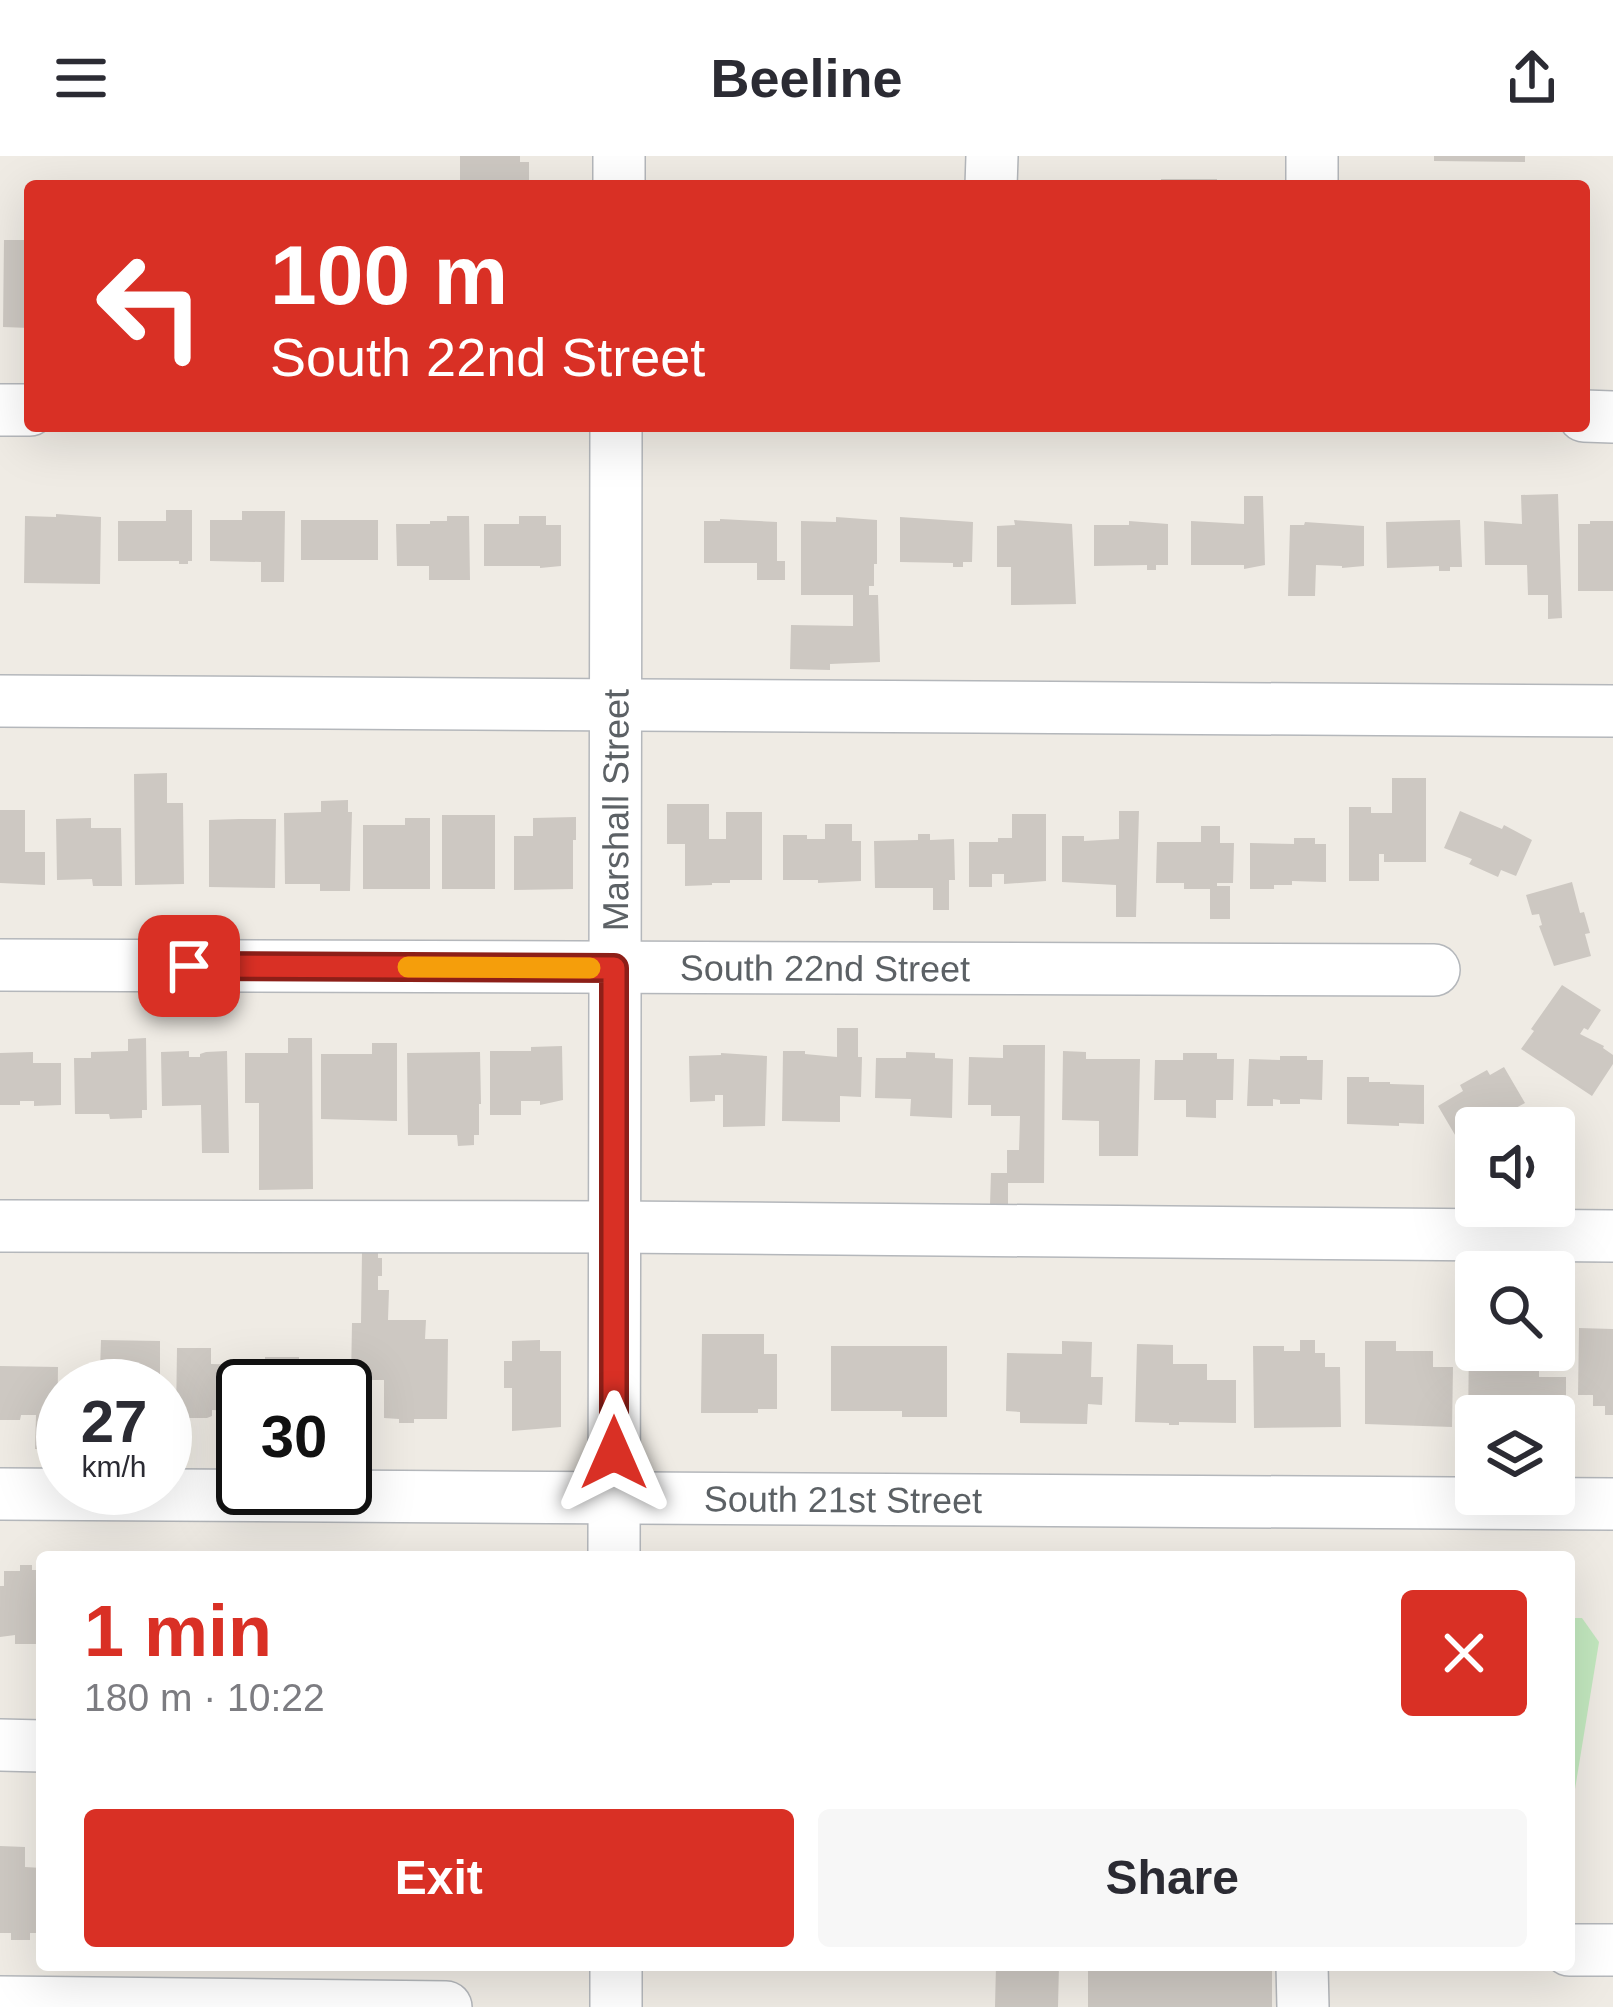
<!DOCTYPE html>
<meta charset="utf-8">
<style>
body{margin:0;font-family:Arial,sans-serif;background:#f7f7f7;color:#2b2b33;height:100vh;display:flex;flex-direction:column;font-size:45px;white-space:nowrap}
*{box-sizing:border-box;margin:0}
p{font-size:39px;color:#7c7c81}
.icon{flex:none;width:66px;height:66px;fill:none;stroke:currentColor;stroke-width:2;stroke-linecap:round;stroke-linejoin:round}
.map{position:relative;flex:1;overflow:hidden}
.panel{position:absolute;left:36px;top:1395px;width:1539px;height:420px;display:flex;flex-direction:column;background:#fff;border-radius:12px;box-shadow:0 12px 48px #0002}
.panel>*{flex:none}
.guide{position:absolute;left:24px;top:24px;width:1566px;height:252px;border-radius:12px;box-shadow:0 12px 48px #0002;background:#d93025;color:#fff;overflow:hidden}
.controls{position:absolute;left:1455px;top:951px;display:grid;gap:24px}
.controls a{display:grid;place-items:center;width:120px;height:120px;border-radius:12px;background:#fff;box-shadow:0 12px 48px #0002;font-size:60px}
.speed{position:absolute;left:36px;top:1203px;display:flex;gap:24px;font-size:60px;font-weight:700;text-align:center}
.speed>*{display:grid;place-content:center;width:156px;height:156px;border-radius:50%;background:#fff;box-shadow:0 12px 48px #0002;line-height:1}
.speed small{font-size:30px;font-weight:400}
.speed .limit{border:6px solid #111;border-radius:18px;background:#fff;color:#111}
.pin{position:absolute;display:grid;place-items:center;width:102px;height:102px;color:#fff;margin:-51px;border-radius:24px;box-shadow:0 6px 18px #0006}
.me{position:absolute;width:132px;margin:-66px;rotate:0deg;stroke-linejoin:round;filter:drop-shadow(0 0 9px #0008)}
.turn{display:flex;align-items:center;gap:42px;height:252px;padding:0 48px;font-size:54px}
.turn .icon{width:156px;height:156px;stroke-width:2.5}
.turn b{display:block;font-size:84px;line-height:102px}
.round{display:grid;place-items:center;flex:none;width:126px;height:126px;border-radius:12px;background:#f7f7f7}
.overview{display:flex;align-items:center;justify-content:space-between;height:204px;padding:0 48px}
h1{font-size:72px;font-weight:800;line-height:90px;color:#d93025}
.primary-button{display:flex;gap:24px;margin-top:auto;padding:24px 48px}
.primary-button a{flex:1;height:138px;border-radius:12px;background:#d93025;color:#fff;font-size:48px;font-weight:800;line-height:138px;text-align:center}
.primary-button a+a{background:#f7f7f7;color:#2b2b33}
header{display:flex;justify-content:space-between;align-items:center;height:156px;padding:0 48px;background:#fff;font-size:54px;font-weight:800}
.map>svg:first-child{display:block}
.park{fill:#c3e8bf}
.building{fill:#cdc8c2}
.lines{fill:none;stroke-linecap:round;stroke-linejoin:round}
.minor-casing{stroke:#b4b7bb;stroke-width:54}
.minor{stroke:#fff;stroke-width:51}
.route-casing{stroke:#8d1f18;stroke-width:30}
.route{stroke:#d93025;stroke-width:21}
.slow{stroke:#f59e0b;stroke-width:21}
.labels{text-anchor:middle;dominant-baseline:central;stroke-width:10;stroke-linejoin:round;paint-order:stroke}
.street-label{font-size:36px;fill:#5c6165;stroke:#fff}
</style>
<header><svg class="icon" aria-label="menu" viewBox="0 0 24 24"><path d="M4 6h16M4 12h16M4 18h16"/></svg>Beeline<svg class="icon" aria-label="share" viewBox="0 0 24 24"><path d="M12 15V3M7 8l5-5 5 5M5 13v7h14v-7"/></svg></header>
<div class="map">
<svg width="1613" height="1851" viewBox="0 0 1613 1851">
<rect width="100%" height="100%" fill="#efebe4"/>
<!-- park -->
<path class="park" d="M1569 1462H1582L1599 1486 1569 1670Z"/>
<!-- building -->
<path class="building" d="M460 0H520V6H529V30H460Z
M1434 0H1525V6L1434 5Z
M1161 23H1217V30H1161Z
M4 84H30V172L3 171Z
M1558 338 1562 462 1548 463V439H1528L1527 409H1485L1484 365 1522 368 1521 339Z
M1244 340H1263L1265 409 1244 413V409H1191V365L1244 368Z
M166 354H192V405H188V408H179V405H118V365H166Z
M242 355H285L284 426H261V406L210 405V364H242Z
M56 358 101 361 100 428 24 427 25 360 56 361Z
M447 360H469L470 424H429V410H397L396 368H430V365H447Z
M519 360H546V369H561V410L540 412V410H484V368H519Z
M836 361 877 364V408H874V430H869V439H878L880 506 830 508V514L790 513 791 469 853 470V439H801V365L836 366Z
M900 361 973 366 972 406H963V411H953V407L900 406Z
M720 363 777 366V405H785V424H757V407H704V365H720Z
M301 364H378V404H301Z
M1014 364 1072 368 1076 448 1011 449V411H997V370L1015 369Z
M1460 364 1462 411H1450V415H1439V410L1387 412 1386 366Z
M1129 365 1168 368V409H1156V414H1147V409L1094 410V369H1129Z
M1590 365H1613V435H1578V368H1590Z
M1305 366 1364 370V410L1342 412V410L1316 409 1315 440H1288L1290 369H1304Z
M167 617V647H183L184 728 135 729 134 618Z
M1392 622H1426V706H1384V698H1379V725H1349V651H1371V657H1392Z
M348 644V656H352L350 735H320V728H285L284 657 321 656V645Z
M667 648H709V683H726V656H762V724H730V727H712V729L685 730V688H667Z
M0 654H25V696H45V729L0 727Z
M1119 655H1139L1136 761H1116V729L1062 726V680H1084V685L1119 683Z
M1460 655 1502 673 1504 669 1532 684 1516 720 1501 714 1498 721 1469 708 1472 703 1444 692Z
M1012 658H1046V725L1004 728V718H992V731H969V686H998V682H1012Z
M442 659H495V733H442Z
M576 661V684H573V733L514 734V680H533V662Z
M91 662V672H121L122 730H93L92 723 57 724 56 663Z
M405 662H430V733H363V669H405Z
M239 663H276L275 732 209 731V664Z
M825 668H852V685H861V725L818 727V724H783V679H807V683H825Z
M1201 670H1220V687H1234L1233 727H1217V730H1230V763H1210V733H1184V727H1156L1157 686H1201Z
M918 678H930V684L954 683 955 724H949V754H933V732H875L874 685 918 684Z
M1294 682H1315V688H1326V726L1292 725V729H1274V733H1250V687L1294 688Z
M1572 726 1580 757 1584 756 1590 777 1585 778 1591 800 1554 810 1539 770 1542 769 1539 758 1532 759 1526 739Z
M1562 829 1601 854 1588 874 1584 872 1580 878 1604 890 1603 892 1613 899V908L1592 940 1521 893 1534 875 1531 873Z
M837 872H858V901H862L861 941 840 940V966L782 965 783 895H805V898L837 901Z
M146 882 147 954H142V962L110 963 109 958H75L74 902H91V896L128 895V883Z
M288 882H312L313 1033 259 1034V947H245V897H288Z
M372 887H397V965L321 963V898H372Z
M1003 889H1045L1044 1027H1008V1049H990L991 1017H1007V994H1019L1020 960H991V949H968L969 901 1003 902Z
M562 890 563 944 540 949V945H521V959H490V895H531V891Z
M189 895V901H200V898L206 896 227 895 229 997H202L201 949 162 950 161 896Z
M1063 895 1086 896V903H1140L1138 1000H1099V965L1062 964Z
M33 896V907H61V949L34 950V945H20V949H0V897Z
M480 896 481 948H479V979H474V989L458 990 457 979H408L407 897Z
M906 896 935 897V902L953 903 952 962 910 960 911 943 875 942 876 902H906Z
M721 897 767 900 765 970 723 971V939H715V945L690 946 689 900 721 899Z
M1183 897H1217V903H1234L1233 944H1216V962L1186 961V944H1154L1155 904H1183Z
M1280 900H1307V904H1323L1322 944 1300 943V948H1280V944L1273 943V950H1247L1249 903 1280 904Z
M1504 911 1525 947 1503 959 1505 963 1491 972 1488 967 1458 984 1438 950 1463 935 1460 929 1487 914 1490 919Z
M1347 921H1369V926H1390V928L1424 929V968L1399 967V970L1347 968Z
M362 1096 378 1097V1102H382V1120H378V1134H389L388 1164H426L425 1183H448L447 1263H414V1267H399V1263L384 1262V1224H351L352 1167H361Z
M1579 1172 1613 1173V1259H1605V1250H1593V1239H1578Z
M702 1178H764V1198H777V1253H758V1257H701Z
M101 1184 160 1185V1230H80V1213L100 1214Z
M540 1184V1195H561V1271L512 1275V1232H504V1205H512V1185Z
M1300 1184H1315V1197H1325V1211H1340L1341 1271 1254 1272 1253 1190H1284V1195H1300Z
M1062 1185 1092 1186 1091 1221H1103L1102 1249 1088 1248 1087 1268 1020 1267V1256L1006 1255 1007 1197 1062 1198Z
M1365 1185H1396V1195H1433V1211H1453L1452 1271 1365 1268Z
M1469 1187H1476V1194H1506V1205L1539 1206V1221H1566V1266H1554V1260H1476V1269H1468Z
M1137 1188 1173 1189V1208H1207V1224H1236V1267L1179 1266V1269H1169V1267L1135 1266Z
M831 1190H947V1261H902V1255H831Z
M177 1192H211V1208L249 1209V1230H243V1255L212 1254V1260L207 1262H176Z
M265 1201H299V1217H341V1230H265Z
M0 1210 58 1211 57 1294 35 1293 36 1259H21L20 1264H0Z
M20 1409H32V1414H42V1477H36V1488H15V1479L0 1481V1430H4V1415H20Z
M0 1690 25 1691V1711L42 1712V1777H30V1784H11V1777H0Z
M996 1809H1059L1058 1851H995Z
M1088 1809H1272V1851H1088Z"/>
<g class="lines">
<defs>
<g id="minor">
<path d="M619 30V0"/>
<path d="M991 30 992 0"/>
<path d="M1312 30V0"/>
<path d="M0 254H30"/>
<path d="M1584 260 1613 261"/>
<path d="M0 545 1613 555"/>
<path id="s1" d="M0 809 1434 814"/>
<path d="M0 1070 614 1071 1613 1080"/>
<path id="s2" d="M0 1338 1613 1348"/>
<path id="s3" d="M614 1401 616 270"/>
<path d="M0 1589 42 1590"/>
<path d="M1569 1794H1613"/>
<path d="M616 1809V1851"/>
<path d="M1302 1809 1303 1851"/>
<path d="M0 1846 446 1851"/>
</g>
</defs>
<!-- minor casing -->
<use href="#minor" class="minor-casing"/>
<!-- minor -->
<use href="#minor" class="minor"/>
</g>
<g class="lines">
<defs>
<path id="route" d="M189 810 614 812V1297"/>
</defs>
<!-- route casing -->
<use href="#route" class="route-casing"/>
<!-- route -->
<use href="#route" class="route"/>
<!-- slow -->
<path class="slow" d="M408 811 590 812"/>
</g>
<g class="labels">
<!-- street labels -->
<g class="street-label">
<text stroke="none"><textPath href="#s3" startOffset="747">Marshall Street</textPath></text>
<text stroke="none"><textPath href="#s1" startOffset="825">South 22nd Street</textPath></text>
<text stroke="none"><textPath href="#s2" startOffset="843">South 21st Street</textPath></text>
</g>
</g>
</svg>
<div class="controls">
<a><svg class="icon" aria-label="sound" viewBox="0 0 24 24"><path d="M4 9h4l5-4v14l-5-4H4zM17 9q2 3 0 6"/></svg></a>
<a><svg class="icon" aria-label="search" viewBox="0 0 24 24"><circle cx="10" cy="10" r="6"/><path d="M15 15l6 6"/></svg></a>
<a><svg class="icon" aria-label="layers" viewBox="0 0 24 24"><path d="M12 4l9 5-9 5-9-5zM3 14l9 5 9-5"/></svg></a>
</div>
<div class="speed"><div>27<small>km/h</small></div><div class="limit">30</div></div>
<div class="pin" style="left:189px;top:810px;background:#d93025"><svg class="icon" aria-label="arrive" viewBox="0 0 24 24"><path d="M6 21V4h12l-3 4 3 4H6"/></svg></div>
<svg class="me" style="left:614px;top:1297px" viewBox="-20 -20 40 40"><path d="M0-17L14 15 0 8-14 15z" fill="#d93025" stroke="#fff" stroke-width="4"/></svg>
<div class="guide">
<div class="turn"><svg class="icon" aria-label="left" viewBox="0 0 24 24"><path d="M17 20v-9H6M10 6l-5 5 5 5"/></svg><div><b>100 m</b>South 22nd Street</div></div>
</div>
<section class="panel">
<div class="overview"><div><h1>1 min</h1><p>180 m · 10:22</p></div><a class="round" style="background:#d93025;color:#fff"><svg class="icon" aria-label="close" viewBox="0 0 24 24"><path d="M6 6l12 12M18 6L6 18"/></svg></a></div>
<div class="primary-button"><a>Exit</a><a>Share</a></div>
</section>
</div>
